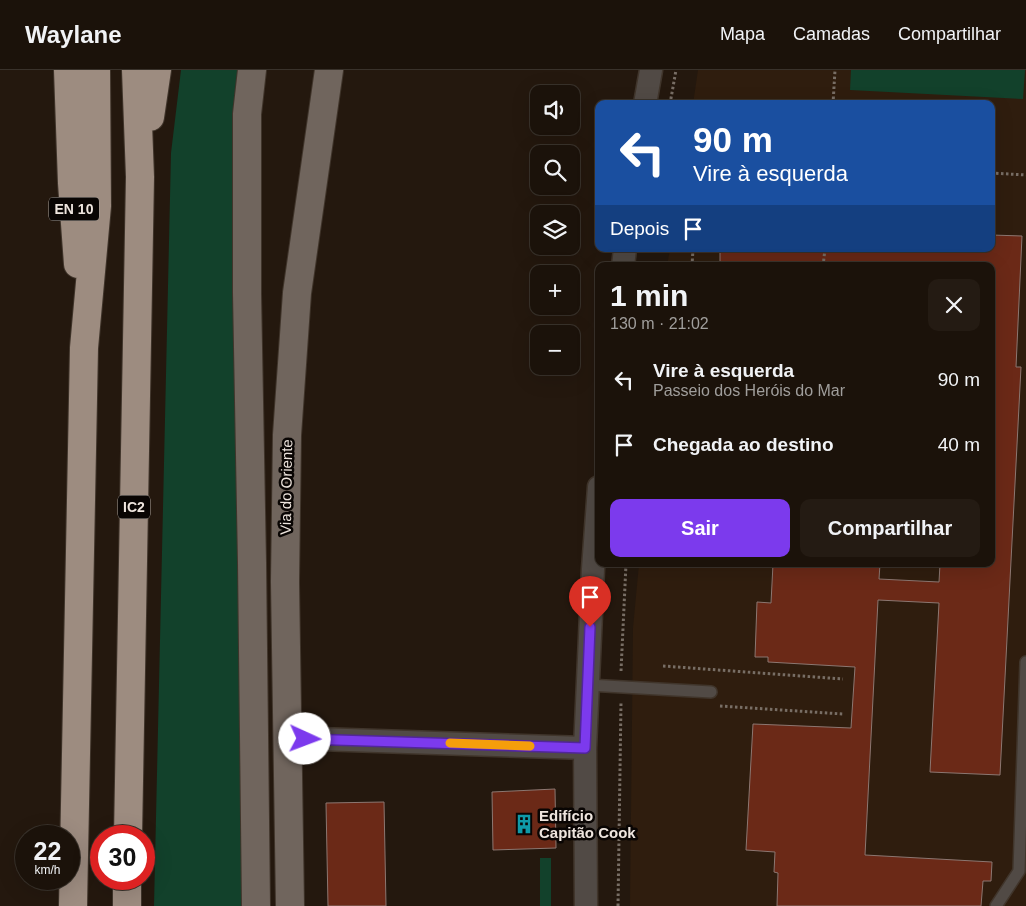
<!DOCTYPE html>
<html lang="pt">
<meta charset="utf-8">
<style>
body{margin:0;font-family:Arial,sans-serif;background:#241b13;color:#f1f3f6;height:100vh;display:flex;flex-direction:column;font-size:19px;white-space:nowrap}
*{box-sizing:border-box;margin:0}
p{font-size:16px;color:#a09e9c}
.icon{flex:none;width:28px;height:28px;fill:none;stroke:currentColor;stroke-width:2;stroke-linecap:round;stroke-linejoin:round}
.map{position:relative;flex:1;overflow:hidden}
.details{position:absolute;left:595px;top:192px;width:400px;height:305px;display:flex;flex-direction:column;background:#1b120a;border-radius:10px;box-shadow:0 5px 20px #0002,0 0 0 1px #39322b}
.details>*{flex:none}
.top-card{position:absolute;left:595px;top:30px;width:400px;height:152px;border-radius:10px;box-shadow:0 5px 20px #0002,0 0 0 1px #39322b;background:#1a4fa0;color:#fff;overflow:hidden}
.tools{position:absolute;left:530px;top:15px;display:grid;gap:10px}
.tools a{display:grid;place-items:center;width:50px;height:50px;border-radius:10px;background:#1b120a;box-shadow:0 5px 20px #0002,0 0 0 1px #39322b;font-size:25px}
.speed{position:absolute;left:15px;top:755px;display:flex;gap:10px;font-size:25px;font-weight:700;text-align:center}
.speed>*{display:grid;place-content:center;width:65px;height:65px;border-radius:50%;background:#1b120a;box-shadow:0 5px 20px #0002,0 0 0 1px #39322b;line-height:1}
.speed small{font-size:12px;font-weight:400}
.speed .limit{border:8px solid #d22;background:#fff;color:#111}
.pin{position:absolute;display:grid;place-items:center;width:42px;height:42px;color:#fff;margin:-51px -21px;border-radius:50% 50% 50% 0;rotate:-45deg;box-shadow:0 0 5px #0007}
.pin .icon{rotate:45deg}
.me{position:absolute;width:55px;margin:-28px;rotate:92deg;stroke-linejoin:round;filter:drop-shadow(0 0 4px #0008)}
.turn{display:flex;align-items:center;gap:18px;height:105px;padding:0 15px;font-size:22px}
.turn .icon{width:65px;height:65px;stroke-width:2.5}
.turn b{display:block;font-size:35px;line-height:42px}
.then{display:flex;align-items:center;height:48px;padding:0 15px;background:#0003;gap:10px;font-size:19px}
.round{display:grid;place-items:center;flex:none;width:52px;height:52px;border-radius:10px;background:#241b13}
.summary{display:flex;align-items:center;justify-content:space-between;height:85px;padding:0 15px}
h1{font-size:30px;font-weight:600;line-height:38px}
.button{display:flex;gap:10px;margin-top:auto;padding:10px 15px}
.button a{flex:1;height:58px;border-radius:10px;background:#7c3aed;color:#fff;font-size:20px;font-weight:600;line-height:58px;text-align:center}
.button a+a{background:#241b13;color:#f1f3f6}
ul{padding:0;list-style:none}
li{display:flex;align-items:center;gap:15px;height:65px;padding:0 15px}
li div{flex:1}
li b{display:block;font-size:19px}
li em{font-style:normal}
header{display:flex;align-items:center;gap:30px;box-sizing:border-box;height:70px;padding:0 25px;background:#1b120a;border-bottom:1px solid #39322b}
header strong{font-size:24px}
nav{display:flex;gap:28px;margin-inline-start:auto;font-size:18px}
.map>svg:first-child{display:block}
.built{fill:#2f1d0e}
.green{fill:#12412b}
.building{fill:#6b2917;stroke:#8c7771}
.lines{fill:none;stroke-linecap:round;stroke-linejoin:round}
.lane-casing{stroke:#40352b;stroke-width:14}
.street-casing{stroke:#40352b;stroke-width:25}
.secondary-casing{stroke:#40352b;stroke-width:30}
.highway-casing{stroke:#40352b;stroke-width:30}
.path{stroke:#786e65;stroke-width:3;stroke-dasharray:2.5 2.5;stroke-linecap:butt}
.lane{stroke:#514a45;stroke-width:11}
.street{stroke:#514a45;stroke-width:22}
.secondary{stroke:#70655d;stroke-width:28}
.highway{stroke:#9d8c80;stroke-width:28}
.route-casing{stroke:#51269a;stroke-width:12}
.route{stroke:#7c3aed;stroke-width:9}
.slow{stroke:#f59e0b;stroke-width:9}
.labels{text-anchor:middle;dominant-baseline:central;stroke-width:5;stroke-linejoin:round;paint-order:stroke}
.shield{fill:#090503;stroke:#a9a29c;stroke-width:1}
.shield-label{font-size:14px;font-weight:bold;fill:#eee5de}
.street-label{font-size:15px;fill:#eee5de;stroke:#090503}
.poi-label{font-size:15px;font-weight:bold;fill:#eee5de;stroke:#090503;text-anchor:start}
</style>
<header>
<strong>Waylane</strong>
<nav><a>Mapa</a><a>Camadas</a><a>Compartilhar</a></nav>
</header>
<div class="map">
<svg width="1026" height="836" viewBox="0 0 1026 836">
<rect width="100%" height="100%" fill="#24180e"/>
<!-- built -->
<path class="built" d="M698 0H1026V836H630L633 558 639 494H991V196H667L670 179H991V34H693Z"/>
<!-- green -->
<path class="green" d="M181 0H239L243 836H154L171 83Z
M851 0H1025L1023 29 850 20Z
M540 788H551V836H540Z"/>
<!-- building -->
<path class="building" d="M991 165 1022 166 1016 297H1021L1000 705 930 702 939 533 878 530 865 785 992 792 991 811H983L981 836H777L778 803 774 802 775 782 746 780 753 654 851 658 855 597 768 592V587H755L757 532 771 533 773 494H880L879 509 939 512 940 494H991V196H720V179H991Z
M555 719 556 778 493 780 492 722Z
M384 732 386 836H328L326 733Z"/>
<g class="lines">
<defs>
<path id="lane" d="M588 615 711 622
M996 836 1019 801 1026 592"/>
<path id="street" d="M645 34 651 0
M623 196 625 179
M289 668 585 678
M586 836 585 678 593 499 599 417"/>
<path id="secondary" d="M252 0 247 44V223L252 493 256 836
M290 836 285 512 287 365 297 223 329 0"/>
<path id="highway" d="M68 0 72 113 78 194
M150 47 157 0
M128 766 140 107 136 0
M73 836 84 278 97 136 96 0
M127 836V809"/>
</defs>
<!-- lane casing -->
<use href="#lane" class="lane-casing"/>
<!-- street casing -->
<use href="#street" class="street-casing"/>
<!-- secondary casing -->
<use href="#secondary" class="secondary-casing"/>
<!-- highway casing -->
<use href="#highway" class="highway-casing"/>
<!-- path -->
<path class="path" d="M670 34 676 0
M833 34 835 0
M991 103 1026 105
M692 196 693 179
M823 196 825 179
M663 596 843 609
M621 601 626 494
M720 636 843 644
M618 836 621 632"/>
<!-- lane -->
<use href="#lane" class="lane"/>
<!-- street -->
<use href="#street" class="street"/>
<!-- secondary -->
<use href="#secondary" class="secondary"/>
<!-- highway -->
<use href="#highway" class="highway"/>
</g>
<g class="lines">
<defs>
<path id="route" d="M305 669 585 678 590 557"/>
</defs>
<!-- route casing -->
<use href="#route" class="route-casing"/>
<!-- route -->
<use href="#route" class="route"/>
<!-- slow -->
<path class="slow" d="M450 673 530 676"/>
</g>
<!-- icons -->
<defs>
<symbol id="building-bare" viewBox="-9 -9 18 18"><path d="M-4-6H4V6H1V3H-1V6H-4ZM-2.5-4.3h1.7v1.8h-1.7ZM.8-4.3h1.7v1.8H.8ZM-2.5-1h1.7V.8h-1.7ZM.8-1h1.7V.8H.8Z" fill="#0f9aa8" stroke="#090503" stroke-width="2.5" paint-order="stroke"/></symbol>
</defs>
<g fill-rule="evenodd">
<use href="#building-bare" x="510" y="740" width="28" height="28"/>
</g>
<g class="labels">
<!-- shield labels -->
<g class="shield">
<rect x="49" y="127.5" width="50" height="23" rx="4"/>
<rect x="118" y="425.5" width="32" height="23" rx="4"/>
</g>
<g class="shield-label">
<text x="74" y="139">EN 10</text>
<text x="134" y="437">IC2</text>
</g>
<!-- street labels -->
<g class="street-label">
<text transform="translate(286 417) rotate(-89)">Via do Oriente</text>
</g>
<!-- poi labels -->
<g class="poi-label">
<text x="539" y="745">Edifício<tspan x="539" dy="17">Capitão Cook</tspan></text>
</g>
</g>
</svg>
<div class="tools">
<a><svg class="icon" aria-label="sound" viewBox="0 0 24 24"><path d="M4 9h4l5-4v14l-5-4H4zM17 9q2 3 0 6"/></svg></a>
<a><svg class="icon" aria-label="search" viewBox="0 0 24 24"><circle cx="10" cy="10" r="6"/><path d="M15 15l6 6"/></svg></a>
<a><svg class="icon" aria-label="layers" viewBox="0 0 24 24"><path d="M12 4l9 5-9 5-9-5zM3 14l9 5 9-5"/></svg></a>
<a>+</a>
<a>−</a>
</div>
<div class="speed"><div>22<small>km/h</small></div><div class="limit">30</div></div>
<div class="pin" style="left:590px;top:557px;background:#d93025"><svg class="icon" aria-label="arrive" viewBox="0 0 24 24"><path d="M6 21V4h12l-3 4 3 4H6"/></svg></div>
<svg class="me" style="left:305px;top:669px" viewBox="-20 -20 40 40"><circle r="19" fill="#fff"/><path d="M0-13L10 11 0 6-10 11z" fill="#7c3aed"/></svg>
<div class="top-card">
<div class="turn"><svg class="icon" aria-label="left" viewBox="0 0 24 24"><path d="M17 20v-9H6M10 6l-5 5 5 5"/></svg><div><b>90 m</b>Vire à esquerda</div></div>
<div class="then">Depois<svg class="icon" aria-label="arrive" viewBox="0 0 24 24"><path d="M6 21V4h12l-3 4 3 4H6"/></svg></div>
</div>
<section class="details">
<div class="summary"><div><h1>1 min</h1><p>130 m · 21:02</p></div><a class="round"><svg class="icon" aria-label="close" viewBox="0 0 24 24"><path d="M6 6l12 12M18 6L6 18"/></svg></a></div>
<ul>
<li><svg class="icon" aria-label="left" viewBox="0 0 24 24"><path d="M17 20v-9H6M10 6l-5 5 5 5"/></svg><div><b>Vire à esquerda</b><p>Passeio dos Heróis do Mar</p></div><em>90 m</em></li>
<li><svg class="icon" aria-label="arrive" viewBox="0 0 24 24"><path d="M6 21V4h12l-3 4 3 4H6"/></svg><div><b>Chegada ao destino</b></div><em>40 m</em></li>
</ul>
<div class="button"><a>Sair</a><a>Compartilhar</a></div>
</section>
</div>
